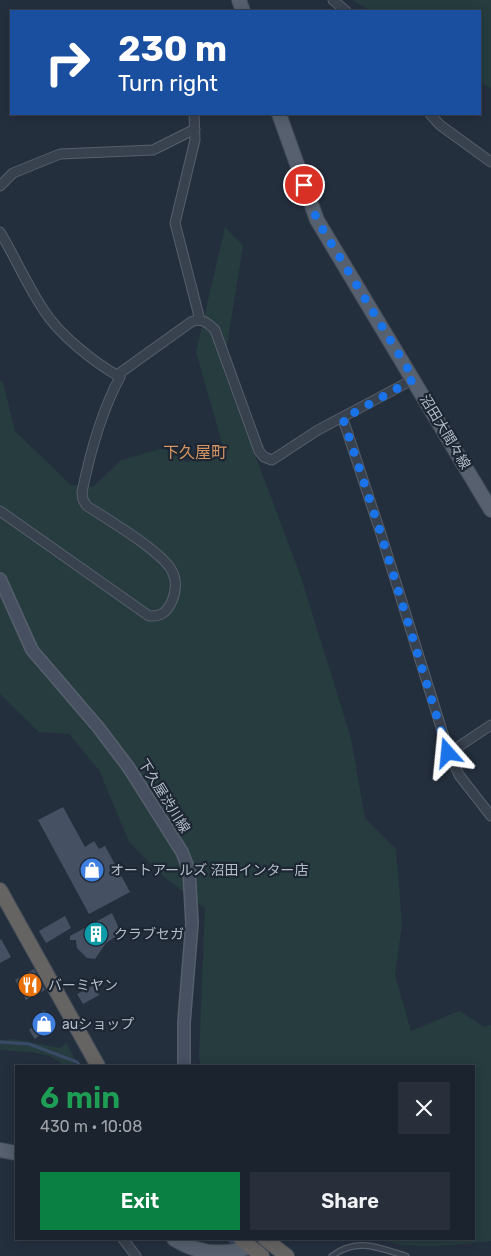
<!DOCTYPE html>
<meta charset="utf-8">
<style>
body{margin:0;font-family:Rubik,"Noto Sans JP",sans-serif;background:#282f3a;color:#f1f3f6;height:100vh;display:flex;flex-direction:column;font-size:19px;white-space:nowrap}
*{box-sizing:border-box;margin:0}
p{font-size:16px;color:#a0a4aa}
.icon{flex:none;width:28px;height:28px;fill:none;stroke:currentColor;stroke-width:2;stroke-linecap:round;stroke-linejoin:round}
.map{position:relative;flex:1;overflow:hidden}
.drawer{position:absolute;left:15px;top:1065px;width:460px;height:175px;display:flex;flex-direction:column;background:#1b232e;border-radius:0px;box-shadow:0 2px 12px #0003,0 0 0 1px #39404a}
.drawer>*{flex:none}
.guide{position:absolute;left:10px;top:10px;width:471px;height:105px;border-radius:0px;box-shadow:0 2px 12px #0003,0 0 0 1px #39404a;background:#1a4fa0;color:#fff;overflow:hidden}
.pin{position:absolute;display:grid;place-items:center;width:42px;height:42px;color:#fff;margin:-21px;border:2px solid #fff;border-radius:50%;box-shadow:0 1px 5px #0007}
.me{position:absolute;width:55px;margin:-28px;rotate:342deg;stroke-linejoin:round;filter:drop-shadow(0 0 4px #0008)}
.turn{display:flex;align-items:center;gap:18px;height:105px;padding:0 25px;font-size:22px}
.turn .icon{width:65px;height:65px;stroke-width:2.5}
.turn b{display:block;font-size:35px;line-height:42px}
.round{display:grid;place-items:center;flex:none;width:52px;height:52px;border-radius:0px;background:#282f3a}
.overview{display:flex;align-items:center;justify-content:space-between;height:85px;padding:0 25px}
h1{font-size:30px;font-weight:600;line-height:38px;color:#1e9e55}
.primary-button{display:flex;gap:10px;margin-top:auto;padding:10px 25px}
.primary-button a{flex:1;height:58px;border-radius:0px;background:#0b8043;color:#fff;font-size:20px;font-weight:600;line-height:58px;text-align:center}
.primary-button a+a{background:#282f3a;color:#f1f3f6}
.map>svg:first-child{display:block}
.green{fill:#263c3f}
.lines{fill:none;stroke-linecap:round;stroke-linejoin:round}
.stream{stroke:#394c67;stroke-width:3}
.building{fill:#455162}
.service-casing{stroke:#565f6c;stroke-width:7}
.minor-casing{stroke:#565f6c;stroke-width:11}
.secondary-casing{stroke:#565f6c;stroke-width:14}
.primary-casing{stroke:#414a57;stroke-width:16}
.trunk-casing{stroke:#434c59;stroke-width:16}
.service{stroke:#38414e;stroke-width:4.5}
.minor{stroke:#38414e;stroke-width:9}
.secondary{stroke:#465061;stroke-width:11}
.primary{stroke:#56606e;stroke-width:14}
.trunk{stroke:#656462;stroke-width:14}
.route{stroke:#1a73e8;stroke-width:9;stroke-dasharray:0 16.2}
.labels{text-anchor:middle;dominant-baseline:central;stroke-width:4.5;stroke-linejoin:round;paint-order:stroke}
.street-label{font-size:14px;fill:#b4bcc9;stroke:#1d2633}
.poi-label{font-size:14px;fill:#b4bcc9;stroke:#1d2633;text-anchor:start}
.quarter-label{font-size:16px;fill:#d59563;stroke:#1d2633}
</style>
<div class="map">
<svg width="491" height="1256" viewBox="0 0 491 1256">
<rect width="100%" height="100%" fill="#242f3e"/>
<!-- green -->
<path class="green" d="M352 0H491V88L480 83V11H371Z
M225 227 243 246 223 370 300 574 351 738 365 818 396 849 402 924 395 975 411 1031 459 1011 485 1027 491 1025V1241C462 1244 408 1252 382 1239H474V1066H201L199 1058 205 908 164 877 129 842 99 770 69 734 39 732 0 694V381L3 382 15 431 71 485 93 487 121 460 164 448 187 462 224 450 196 352Z
M14 1039 60 1048 66 1043 77 1062 72 1066H63C52 1050 18 1052 0 1050V1040Z"/>
<g class="lines">
<!-- stream -->
<path class="stream" d="M0 1042 29 1044 77 1062 80 1066
M228 1239 237 1246"/>
</g>
<!-- building -->
<path class="building" d="M63 807 85 847 94 841 99 849 105 846 130 892 89 914 38 820Z
M112 913 121 933 106 943 95 959 87 958 77 948 76 940H70V936Z
M65 916 71 928 46 943 39 931Z
M1 939 11 957 0 963V940Z
M34 969 45 990 26 1000 15 980Z
M94 985 99 995 83 1004 77 994Z
M44 1010 51 1025 35 1039 29 1030 43 1019 41 1012Z"/>
<g class="lines">
<defs>
<path id="service" d="M332 1256C357 1237 379 1248 406 1256"/>
<path id="minor" d="M333 0 346 11
M194 114 195 140 175 223 200 320
M430 114 440 125 491 162
M0 186 13 173 60 154 153 150 195 129
M0 232C15 257 27 285 43 309 58 334 95 363 120 377 101 412 90 453 82 492L83 500 87 506C107 519 163 552 172 571 177 580 176 592 172 601 167 612 161 617 149 616L0 511
M117 375 191 322C201 317 208 323 215 330L259 451 264 457 272 460 318 430 414 379
M343 419 380 531 449 753 459 775 491 816
M449 753 491 725
M123 1239 136 1256"/>
<path id="secondary" d="M0 579 32 650 98 727 129 768 182 852 189 870 192 923 184 1023V1066"/>
<path id="primary" d="M239 0 243 11
M279 114 317 220 491 510
M0 1150 16 1153
M174 1239C198 1254 223 1256 249 1247"/>
<path id="trunk" d="M0 890 98 1066
M241 1239 262 1256
M265 1239 287 1256"/>
</defs>
<!-- service casing -->
<use href="#service" class="service-casing"/>
<!-- minor casing -->
<use href="#minor" class="minor-casing"/>
<!-- secondary casing -->
<use href="#secondary" class="secondary-casing"/>
<!-- primary casing -->
<use href="#primary" class="primary-casing"/>
<!-- trunk casing -->
<use href="#trunk" class="trunk-casing"/>
<!-- service -->
<use href="#service" class="service"/>
<!-- minor -->
<use href="#minor" class="minor"/>
<!-- secondary -->
<use href="#secondary" class="secondary"/>
<!-- primary -->
<use href="#primary" class="primary"/>
<!-- trunk -->
<use href="#trunk" class="trunk"/>
</g>
<g class="lines">
<!-- route -->
<path class="route" d="M304 185 317 220 414 379 343 419 380 531 448 753"/>
</g>
<!-- icons -->
<defs>
<symbol id="shop-disc" viewBox="-11 -11 22 22"><circle r="9.5" fill="#3f7fe0" stroke="#1d2633"/><path d="M-5-2.5h2.3a2.7 3.5 0 0 1 5.4 0H5L5.5 6h-11ZM-1.5-2.5h3a1.5 2.3 0 0 0-3 0Z" fill="#fff"/></symbol>
<symbol id="building-disc" viewBox="-11 -11 22 22"><circle r="9.5" fill="#0f9aa8" stroke="#1d2633"/><path d="M-4-6H4V6H1V3H-1V6H-4ZM-2.5-4.3h1.7v1.8h-1.7ZM.8-4.3h1.7v1.8H.8ZM-2.5-1h1.7V.8h-1.7ZM.8-1h1.7V.8H.8Z" fill="#fff"/></symbol>
<symbol id="restaurant-disc" viewBox="-11 -11 22 22"><circle r="9.5" fill="#e8710a" stroke="#1d2633"/><path d="M-5-6h1v4h1v-4h1v4h1v-4h1v5L-1.5 .5V6h-2V.5L-5-1ZM5-6V6H3V1.5H1.5Q1.5-4 5-6Z" fill="#fff"/></symbol>
</defs>
<g fill-rule="evenodd">
<use href="#shop-disc" x="78" y="856" width="28" height="28"/>
<use href="#building-disc" x="82" y="920" width="28" height="28"/>
<use href="#restaurant-disc" x="16" y="971" width="28" height="28"/>
<use href="#shop-disc" x="30" y="1010" width="28" height="28"/>
</g>
<g class="labels">
<!-- street labels -->
<g class="street-label">
<text transform="translate(445 432) rotate(59)">沼田大間々線</text>
<text transform="translate(164 796) rotate(58)">下久屋渋川線</text>
</g>
<!-- poi labels -->
<g class="poi-label">
<text x="110" y="870">オートアールズ 沼田インター店</text>
<text x="114" y="934">クラブセガ</text>
<text x="48" y="985">バーミヤン</text>
<text x="62" y="1024">auショップ</text>
</g>
<!-- quarter labels -->
<g class="quarter-label">
<text x="195" y="452">下久屋町</text>
</g>
</g>
</svg>
<div class="pin" style="left:304px;top:185px;background:#d93025"><svg class="icon" aria-label="arrive" viewBox="0 0 24 24"><path d="M6 21V4h12l-3 4 3 4H6"/></svg></div>
<svg class="me" style="left:448px;top:753px" viewBox="-20 -20 40 40"><path d="M0-17L14 15 0 8-14 15z" fill="#1a73e8" stroke="#fff" stroke-width="4"/></svg>
<div class="guide">
<div class="turn"><svg class="icon" aria-label="right" viewBox="0 0 24 24"><path d="M7 20v-9h11M14 6l5 5-5 5"/></svg><div><b>230 m</b>Turn right</div></div>
</div>
<section class="drawer">
<div class="overview"><div><h1>6 min</h1><p>430 m · 10:08</p></div><a class="round"><svg class="icon" aria-label="close" viewBox="0 0 24 24"><path d="M6 6l12 12M18 6L6 18"/></svg></a></div>
<div class="primary-button"><a>Exit</a><a>Share</a></div>
</section>
</div>
